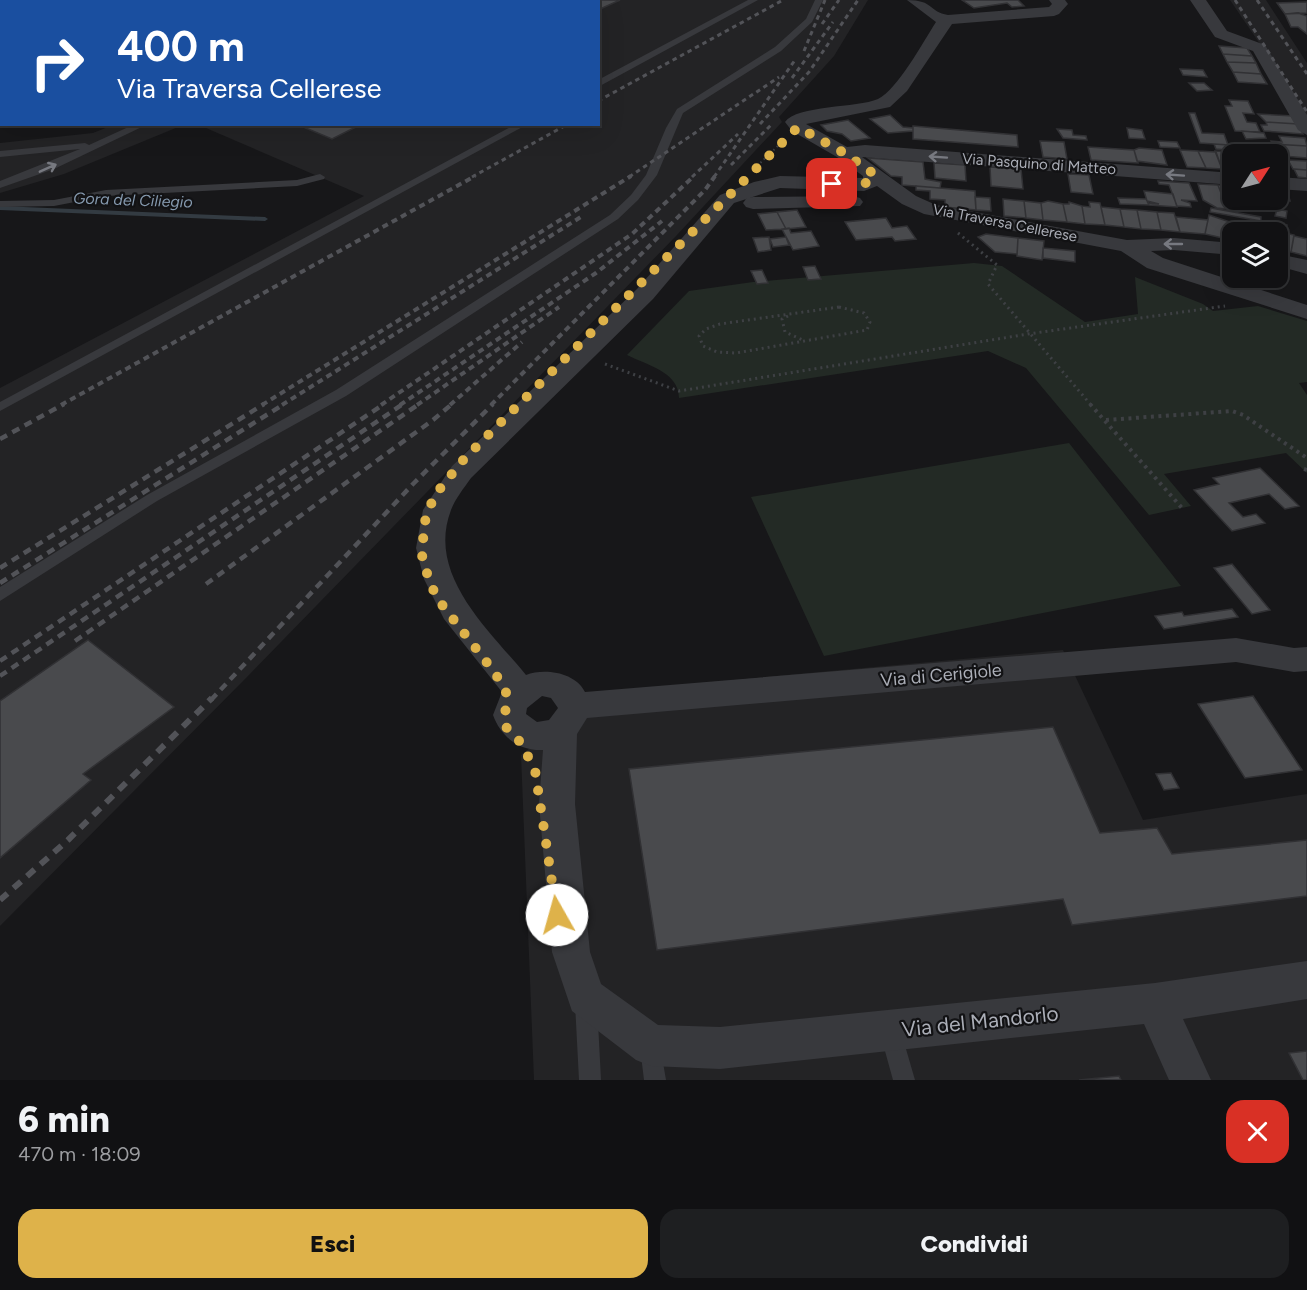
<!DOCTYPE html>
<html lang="it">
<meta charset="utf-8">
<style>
body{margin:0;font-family:Figtree,sans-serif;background:#1e1f21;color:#f1f3f6;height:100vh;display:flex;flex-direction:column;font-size:22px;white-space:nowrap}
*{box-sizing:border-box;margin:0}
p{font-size:20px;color:#9c9da0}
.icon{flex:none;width:33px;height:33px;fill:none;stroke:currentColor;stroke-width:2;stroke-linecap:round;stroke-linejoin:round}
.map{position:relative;height:1080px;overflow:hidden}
.sheet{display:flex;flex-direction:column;background:#111113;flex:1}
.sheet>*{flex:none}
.guide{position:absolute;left:0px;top:0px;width:600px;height:126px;box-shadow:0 6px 24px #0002,0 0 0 2px #303133;background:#1a4fa0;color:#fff;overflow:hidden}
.needle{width:39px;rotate:54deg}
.tools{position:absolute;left:1222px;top:144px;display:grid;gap:12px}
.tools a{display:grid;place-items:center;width:66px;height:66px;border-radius:12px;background:#111113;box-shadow:0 6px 24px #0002,0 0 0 2px #303133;font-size:30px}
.pin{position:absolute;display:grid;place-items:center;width:51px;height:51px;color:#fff;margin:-26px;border-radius:12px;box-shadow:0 3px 9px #0006}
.me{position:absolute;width:66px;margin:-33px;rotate:353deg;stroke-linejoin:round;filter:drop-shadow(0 0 4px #0008)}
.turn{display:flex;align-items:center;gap:21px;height:126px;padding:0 18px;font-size:27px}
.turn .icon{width:78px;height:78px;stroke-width:2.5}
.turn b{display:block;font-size:42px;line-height:51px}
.round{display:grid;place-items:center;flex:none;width:63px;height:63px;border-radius:18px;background:#1e1f21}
.summary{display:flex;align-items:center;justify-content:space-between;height:102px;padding:0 18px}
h1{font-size:36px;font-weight:800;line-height:45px}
.cta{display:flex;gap:12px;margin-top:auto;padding:12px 18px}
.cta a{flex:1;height:69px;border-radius:18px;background:#deb24a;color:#111;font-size:24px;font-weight:800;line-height:69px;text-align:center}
.cta a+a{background:#1e1f21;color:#f1f3f6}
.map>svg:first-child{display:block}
.built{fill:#232325}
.green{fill:#232a25}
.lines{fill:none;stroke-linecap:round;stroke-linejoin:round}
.stream{fill:#333b42;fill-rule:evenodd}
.building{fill:#494a4d;stroke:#313134;stroke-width:1.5}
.path-far2{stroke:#3e4044;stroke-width:2;stroke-dasharray:1.5 3;stroke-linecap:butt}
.path-far1{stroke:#3e4044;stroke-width:3;stroke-dasharray:2 4;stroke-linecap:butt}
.path{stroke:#3e4044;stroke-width:4;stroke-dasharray:3 4.5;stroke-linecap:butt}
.service{fill:#38393d;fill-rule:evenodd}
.minor{fill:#38393d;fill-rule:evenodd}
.rail-far3{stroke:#525358;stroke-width:3;stroke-dasharray:4.5 4;stroke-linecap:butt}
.rail-far2{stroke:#525358;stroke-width:4;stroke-dasharray:6 4.5;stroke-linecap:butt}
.rail-far1{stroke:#525358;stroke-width:4.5;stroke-dasharray:8 6;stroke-linecap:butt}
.rail{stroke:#525358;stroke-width:6;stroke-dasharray:10 8;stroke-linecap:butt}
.oneway{stroke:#777980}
.route{stroke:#deb24a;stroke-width:10;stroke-dasharray:0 18}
.labels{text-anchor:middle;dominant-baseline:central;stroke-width:4.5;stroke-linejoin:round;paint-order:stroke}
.far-street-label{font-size:15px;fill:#abaeb7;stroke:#121214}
.far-water-label{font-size:16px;font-style:italic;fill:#8599ae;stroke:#121214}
.street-label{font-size:18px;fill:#abaeb7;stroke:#121214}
.near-street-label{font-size:21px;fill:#abaeb7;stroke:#121214}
</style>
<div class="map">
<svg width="1307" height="1080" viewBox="0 0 1307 1080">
<rect width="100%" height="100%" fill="#171719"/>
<!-- built -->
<path class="built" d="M240 0H868L834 56 779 117 782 122 676 236 246 678 0 926V388L364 196 199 125 598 124V2Z
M1230 0H1266L1307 63V122L1260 44Z
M113 125H183L64 174 0 193V143L93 133Z
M1063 650 1143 820 1307 794V1080H534L521 755 601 692Z"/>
<!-- green -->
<path class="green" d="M974 263 1002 266 1085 322 1138 314 1135 277 1203 304 1213 311 1258 306 1307 321V382L1299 383 1307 395V473L1286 453 1164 474 1191 506 1149 515 1026 368 988 351 679 398C679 372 647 365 627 355L689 291 753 282Z
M1069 443 1181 586 824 656 751 497Z"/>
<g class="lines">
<!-- stream -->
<path class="stream" d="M0 206 265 217 268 219 265 221 0 210Z"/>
</g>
<!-- building -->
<path class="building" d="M513 0H620L598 10V2H510Z
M962 0H1018L1024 6 1012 7 1007 3 974 8Z
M1307 2V13L1285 14 1277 3Z
M1298 13 1307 16V34L1298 27H1291L1285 14Z
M1219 46 1247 48 1252 56 1223 54Z
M1223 54 1252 56 1256 63 1227 62Z
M1227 62 1256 63 1261 74 1233 72Z
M1180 69 1203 70 1207 77 1183 75Z
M1233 72 1261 74 1267 84 1238 82Z
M1189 83H1204L1212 90 1197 91Z
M1229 100 1248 101 1254 114 1243 113 1247 122 1256 123 1260 132 1235 131 1225 106H1232Z
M1189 113H1195L1202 133 1224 134 1228 145 1200 143Z
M1258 114 1294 116 1298 124 1266 122Z
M890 115 903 127 913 128V131L888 133 870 119Z
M848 120 870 138 851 141 842 134 827 131 821 125Z
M1266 122 1298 124 1303 134 1264 131 1261 125H1267Z
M296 124H362L332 139Z
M913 126 1017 135 1018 147 913 139Z
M1127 128 1142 130 1145 139 1129 138Z
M1057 129 1072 130 1073 135 1086 136 1087 140 1063 138Z
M1242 131 1264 133 1266 138 1246 139Z
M1279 136 1305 138 1307 146 1272 144 1271 141 1282 142Z
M1040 141 1064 142 1067 159 1043 157Z
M1158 141 1177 142 1180 148 1160 147Z
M1214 144 1259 147 1261 153 1216 149Z
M1272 144 1307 146V158L1283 156 1281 152 1275 151Z
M1088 147 1134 150 1138 163 1091 160Z
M1139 148 1162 150 1167 165 1137 161 1134 150Z
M1180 150 1198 151 1206 168 1187 167Z
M1198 151 1216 152 1222 169 1206 168Z
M1215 151 1231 152 1233 170 1222 169Z
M868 158 923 162 925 179 941 182 940 188 902 185V177L891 176Z
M1288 160 1307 161V170L1293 169Z
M934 163 965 165 966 181 935 178Z
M990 167 1021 169 1023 189 991 186Z
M1294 169 1307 170V178L1298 177Z
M1068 174 1089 175 1093 194 1071 192Z
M1158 181 1189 183 1197 201 1181 200 1190 203 1191 207 1177 206 1169 185 1159 184Z
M1198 184 1218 185 1227 209 1217 208 1203 200Z
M1218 185 1233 186V200H1239L1240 203 1231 201 1235 212 1228 211Z
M916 186 975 191 976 210 945 207V200L930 199V191L916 190Z
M1278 189 1287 190 1290 201 1281 200Z
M1144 191 1173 194 1177 207 1149 205 1148 203 1159 204 1147 201Z
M1278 194 1283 204 1263 203 1262 200H1278Z
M975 197 990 198 991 211 976 210Z
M1118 198 1146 199 1149 205 1120 204Z
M1003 199 1024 201 1026 218 1004 216Z
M1239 200H1262L1264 204 1240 203Z
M1024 201 1041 203 1043 220 1026 218Z
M1048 201 1063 204 1067 222 1043 220 1041 203Z
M1069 202 1082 206 1085 224 1067 222 1063 204H1069Z
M1089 202 1100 203 1105 225 1085 224 1082 206 1090 207Z
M1101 207 1120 209 1124 227 1105 225Z
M1211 208 1261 217V221L1210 212Z
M1120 209 1137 210 1141 229 1124 227Z
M1277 209 1287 211 1286 218 1275 216Z
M797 210 806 227 786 229 777 212Z
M1137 210 1157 212 1161 230 1141 229Z
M777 212 786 229 766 230 758 214Z
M1157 212 1174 213 1180 232 1161 230Z
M1209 215 1230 222 1227 239 1205 234Z
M1176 217 1208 220 1205 234 1180 232Z
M886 218 892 228 907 226 916 239 895 241 892 237 856 240 845 222Z
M1230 222 1250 226 1249 232H1233V240L1227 239Z
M1275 223 1287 225 1285 233 1294 235 1291 252 1278 250V232H1272Z
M1250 226 1273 231 1272 232H1249Z
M789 228 791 233 811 231 819 246 793 250 782 229Z
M986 234 1018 238 1017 254 995 252 978 237Z
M1294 236 1307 239V256L1291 252Z
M769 237 771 250 758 252 753 238Z
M786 237 789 245 773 247 770 239Z
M1018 238 1044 241 1042 260 1017 256Z
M1043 248 1075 251V262L1043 258Z
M815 266 821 279 808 280 803 267Z
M762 270 768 283 757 284 751 271Z
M1260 468 1299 506 1285 509 1269 494 1229 503 1243 517 1256 514 1265 523 1232 531 1194 490 1219 484 1213 478Z
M1232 564 1270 610 1252 614 1214 568Z
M1232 609 1238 617 1164 629 1155 616 1182 612 1184 616Z
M88 640 174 707 83 774 91 780 0 858V701Z
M1253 696 1302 770 1245 778 1198 704Z
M1053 727 1100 833 1157 828 1172 854 1307 840V896L1072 925 1063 899 657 950 629 769Z
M1171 773 1179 788 1164 790 1156 774Z
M1307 1051V1080H1303L1289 1053Z
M1119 1076 1121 1080H1079Z"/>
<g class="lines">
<!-- path-far2 -->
<path class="path-far2" d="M754 169 785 139"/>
<!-- path-far1 -->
<path class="path-far1" d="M958 233 997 265 988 284 1091 405
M839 307 864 313 870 322 867 330 736 353 717 352 703 346 699 336 706 329 720 324Z
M788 316 782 319 785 332 805 341
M605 364 679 391 1028 334 1225 306"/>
<!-- path -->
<path class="path" d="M1090 404 1182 508
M1106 420 1232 411 1243 415 1307 458
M1304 469 1307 470"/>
<!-- service -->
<path class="service" d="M255 0H264L266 2H256Z
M435 0H444L433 2Z
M748 0H758L598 87V80Z
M815 0H823L812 22 781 51 683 113 657 175 638 200 618 219 346 396 157 501 0 601V587L147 495 336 390 610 215 631 195 646 175 666 128 677 109 775 47 806 19Z
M135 124H148L54 169 0 188V181L80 149 0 157V151L85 143 89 145Z
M516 124H528L0 411V402Z
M320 174 325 177 324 179 297 186 106 196 54 206 0 207V201L54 200 106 190 297 180Z
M586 993 593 996 597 1003 601 1080H579L575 1003 579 996Z
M891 1022 899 1025 915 1080H893L880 1033 883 1025Z
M651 1036 659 1039 666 1080H644L640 1047 643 1039Z"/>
<!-- minor -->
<path class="minor" d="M907 0C934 0 929 12 948 15L1049 7 1052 4 1049 0H1065L1068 4 1059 14 1054 16 952 24 907 91 890 107 806 124 847 147 865 145 1233 173V185L862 157 916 196 936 205 1127 240 1174 238 1233 243V255L1174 250 1151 251 1163 258 1307 305V319L1147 268 1121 251 924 214 902 204 877 186 864 191 780 188 734 203 653 299 471 478C464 488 455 499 451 510 426 575 489 630 526 675 544 668 575 672 585 692L1236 638 1294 648 1307 647V671L1294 672 1236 662 587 718 577 734 575 804 590 952 601 984 658 1025 720 1027 1155 983 1307 961V999L1183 1019 1211 1080H1169L1144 1024 720 1069 651 1066 636 1060 572 1011 552 952 539 804 543 750C519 751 501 737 493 715L502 692 444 619 424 579 416 548 423 510 452 466 637 289 720 195 754 182 780 176 863 178V176L837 157 792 131 785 122C797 105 857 108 878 99 898 89 923 42 936 22ZM542 696 551 698 558 708 549 720 537 722 526 714 527 708Z
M1190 0H1206L1227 31 1265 45 1307 115V135L1298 130 1253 51 1215 37Z
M1278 177 1307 179V191L1278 189Z
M853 196 860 198 863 202 860 206 753 209 746 207 743 203 746 199 753 197Z
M1278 254 1307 260V274L1278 266Z"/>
<!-- rail-far3 -->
<path class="rail-far3" d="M1235 0 1307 112
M1257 0 1307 74
M822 24 839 0
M804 51 825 0
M792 78 833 22
M598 101 783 0
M760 124 809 72 858 0
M731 165 772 124
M472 177 568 124
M629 177 779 77
M692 177 738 134
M714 177 795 60"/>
<!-- rail-far2 -->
<path class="rail-far2" d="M61 405 475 176
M262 405 631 176
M282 405 584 215
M381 405 632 234 694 176
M400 405 596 273 662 221
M417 405 559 307
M450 405 522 342
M491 405 705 190 715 176"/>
<!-- rail-far1 -->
<path class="rail-far1" d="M0 439 64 404
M0 568 264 404
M0 583 284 404
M206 584 433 420 452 404
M75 641 419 404
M0 661 384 404
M0 676 403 404
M211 700 413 484 493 404"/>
<!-- rail -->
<path class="rail" d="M0 900 68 840 212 698"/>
</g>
<!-- one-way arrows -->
<defs><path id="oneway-shaft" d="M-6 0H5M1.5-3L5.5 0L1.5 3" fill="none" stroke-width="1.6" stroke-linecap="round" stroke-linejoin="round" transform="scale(1.5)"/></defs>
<g class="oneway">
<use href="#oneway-shaft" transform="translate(938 157) rotate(-176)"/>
<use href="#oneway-shaft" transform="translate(48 168) rotate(-24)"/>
<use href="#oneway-shaft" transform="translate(1175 175) rotate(-176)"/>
<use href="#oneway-shaft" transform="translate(1173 244) rotate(-180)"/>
</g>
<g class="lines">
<!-- route -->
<path class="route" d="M557 915 535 770 521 743 505 726 506 692 495 673 436 597 422 560 424 524 434 496 464 459 798 127 844 153 874 174 871 182 851 186 832 184"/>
</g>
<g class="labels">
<!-- far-street labels -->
<g class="far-street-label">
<text transform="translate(1039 164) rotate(4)">Via Pasquino di Matteo</text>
<text transform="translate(1005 223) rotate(11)">Via Traversa Cellerese</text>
</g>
<!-- far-water labels -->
<g class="far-water-label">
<text transform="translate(133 200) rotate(2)">Gora del Ciliegio</text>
</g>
<!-- street labels -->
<g class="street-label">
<text transform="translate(941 675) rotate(-5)">Via di Cerigiole</text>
</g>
<!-- near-street labels -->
<g class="near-street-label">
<text transform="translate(980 1021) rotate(-6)">Via del Mandorlo</text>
</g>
</g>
</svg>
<div class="tools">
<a><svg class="needle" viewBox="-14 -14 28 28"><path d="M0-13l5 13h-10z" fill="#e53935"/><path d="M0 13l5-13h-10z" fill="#9c9da0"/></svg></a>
<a><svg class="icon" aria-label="layers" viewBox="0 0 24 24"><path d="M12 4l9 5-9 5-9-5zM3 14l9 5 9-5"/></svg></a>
</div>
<div class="pin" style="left:832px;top:184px;background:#d93025"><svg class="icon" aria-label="arrive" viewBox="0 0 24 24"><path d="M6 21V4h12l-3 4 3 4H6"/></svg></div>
<svg class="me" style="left:557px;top:915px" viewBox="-20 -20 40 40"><circle r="19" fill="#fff"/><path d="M0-13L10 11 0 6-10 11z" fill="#deb24a"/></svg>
<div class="guide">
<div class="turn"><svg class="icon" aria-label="right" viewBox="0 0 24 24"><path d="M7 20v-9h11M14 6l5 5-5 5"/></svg><div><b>400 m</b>Via Traversa Cellerese</div></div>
</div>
</div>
<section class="sheet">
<div class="summary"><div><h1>6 min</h1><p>470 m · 18:09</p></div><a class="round" style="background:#d93025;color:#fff"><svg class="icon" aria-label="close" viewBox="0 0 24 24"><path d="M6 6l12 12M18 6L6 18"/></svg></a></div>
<div class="cta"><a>Esci</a><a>Condividi</a></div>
</section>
